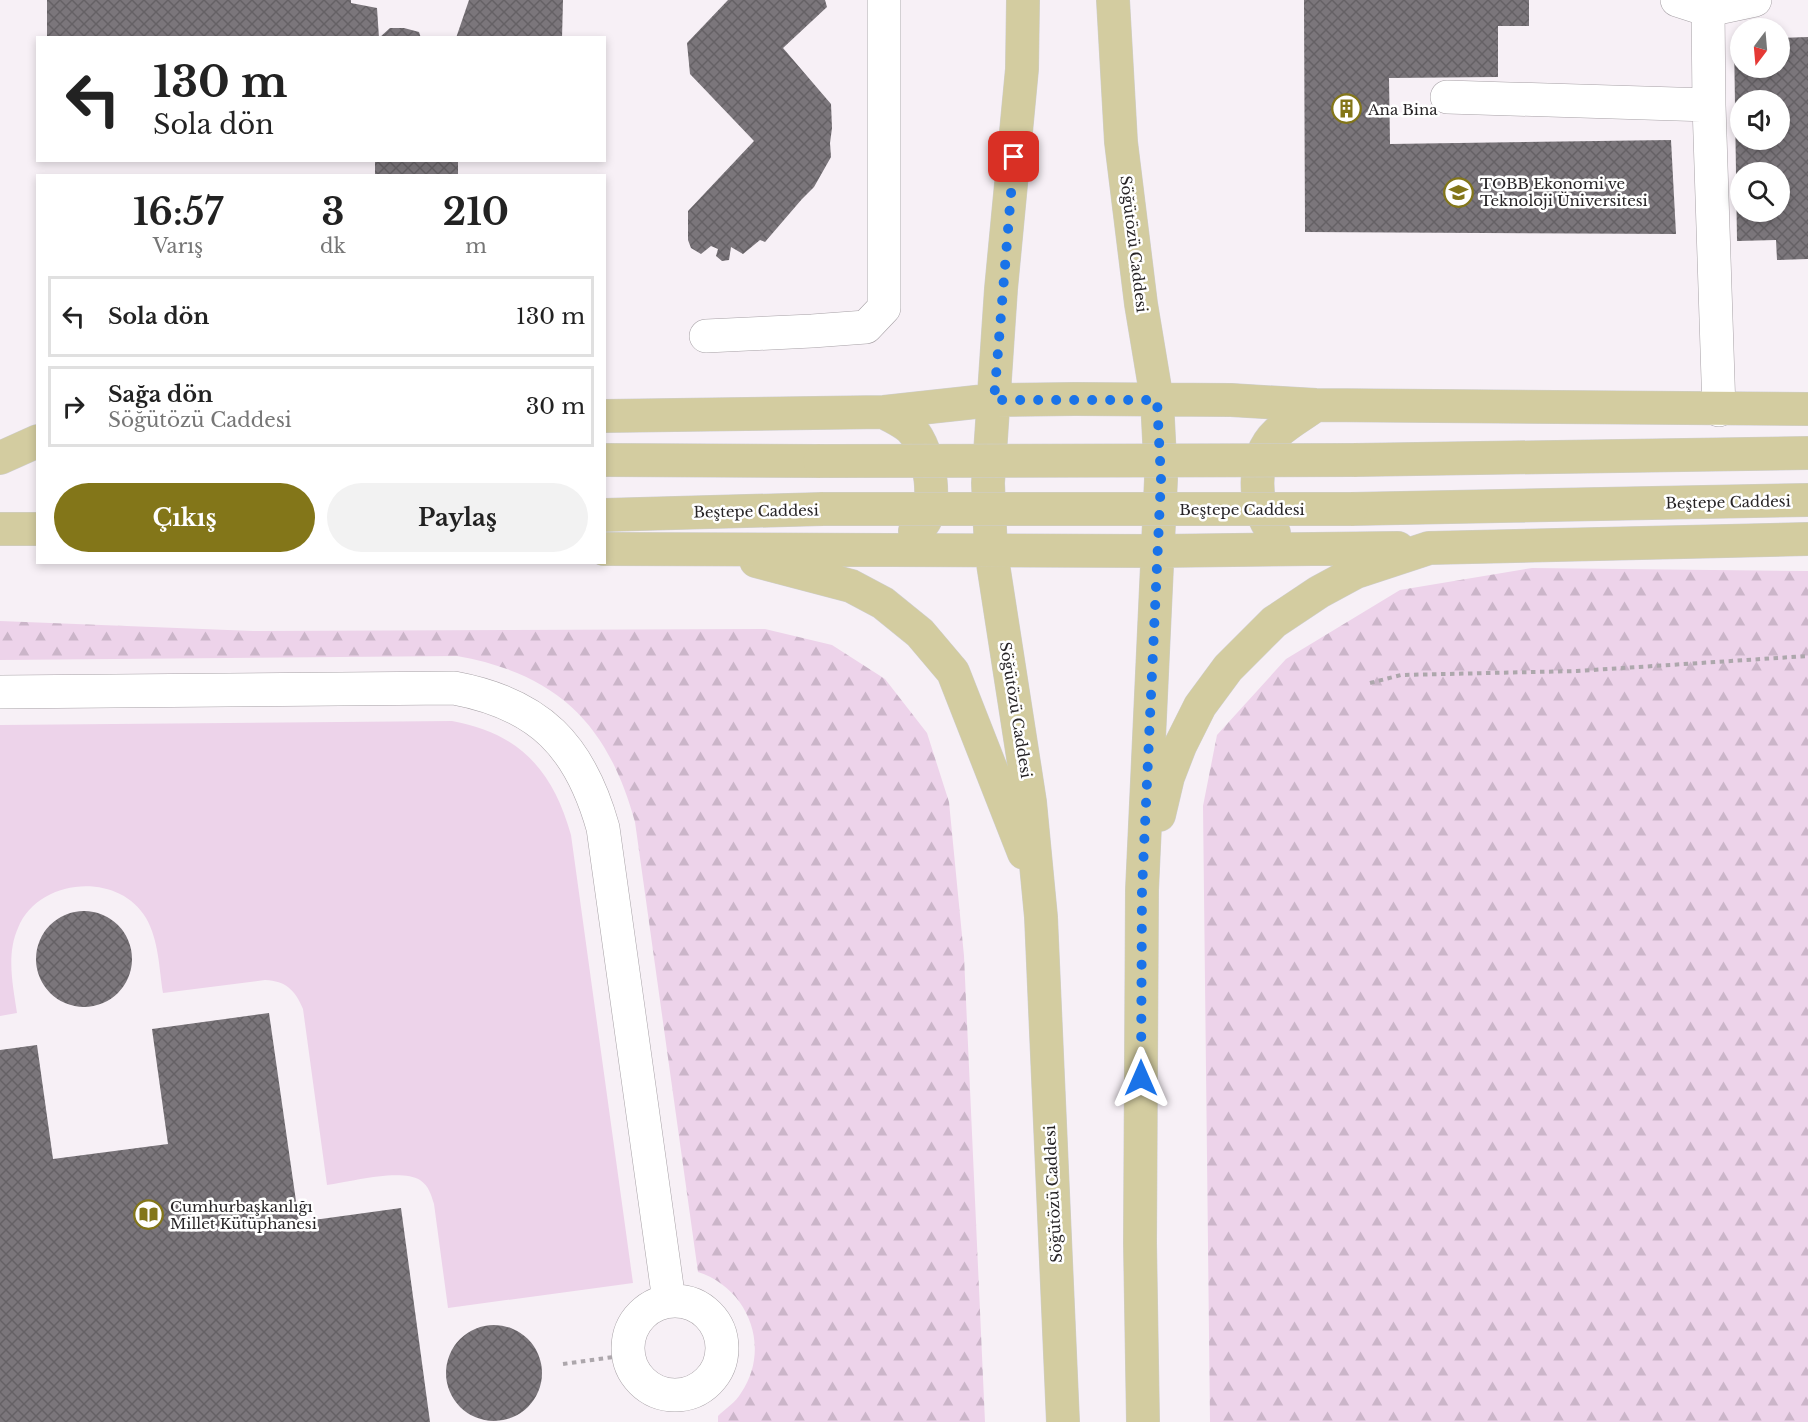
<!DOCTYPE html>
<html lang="tr">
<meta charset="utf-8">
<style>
body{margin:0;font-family:"Libre Baskerville",serif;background:#f2f2f2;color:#222;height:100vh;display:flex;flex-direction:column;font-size:22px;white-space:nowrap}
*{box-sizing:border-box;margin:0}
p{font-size:20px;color:#767676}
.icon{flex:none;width:33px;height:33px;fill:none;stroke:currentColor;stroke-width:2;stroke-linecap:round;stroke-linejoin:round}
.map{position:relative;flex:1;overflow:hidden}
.details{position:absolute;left:36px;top:174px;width:570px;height:390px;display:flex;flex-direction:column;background:#fff;border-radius:0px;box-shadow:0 3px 9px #0003}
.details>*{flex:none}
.hud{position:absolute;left:36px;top:36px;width:570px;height:126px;border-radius:0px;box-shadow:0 3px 9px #0003;background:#fff;color:#222;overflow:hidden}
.needle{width:39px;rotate:196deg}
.buttons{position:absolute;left:1730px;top:18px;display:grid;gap:12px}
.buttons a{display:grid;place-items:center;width:60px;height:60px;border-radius:50%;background:#fff;box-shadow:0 3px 9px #0003;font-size:30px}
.pin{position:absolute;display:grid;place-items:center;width:51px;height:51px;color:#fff;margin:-26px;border-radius:12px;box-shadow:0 3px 9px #0006}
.me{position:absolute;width:66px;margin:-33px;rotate:0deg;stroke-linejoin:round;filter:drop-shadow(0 0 4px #0008)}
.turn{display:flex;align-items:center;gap:21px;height:126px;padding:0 18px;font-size:27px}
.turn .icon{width:78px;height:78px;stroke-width:2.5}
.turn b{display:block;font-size:42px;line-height:51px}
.eta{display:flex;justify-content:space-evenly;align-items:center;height:102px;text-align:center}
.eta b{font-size:36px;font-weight:700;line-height:42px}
.action{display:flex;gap:12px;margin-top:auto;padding:12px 18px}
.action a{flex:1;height:69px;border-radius:36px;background:#837619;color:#fff;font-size:24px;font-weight:700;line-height:69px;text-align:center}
.action a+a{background:#f2f2f2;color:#222}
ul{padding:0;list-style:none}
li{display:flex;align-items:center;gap:18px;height:81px;margin:0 12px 9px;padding:0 6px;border:3px solid #e0e0e0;border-radius:0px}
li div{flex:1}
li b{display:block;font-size:22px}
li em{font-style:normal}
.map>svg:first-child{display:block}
.grass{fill:#edd3ea}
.forest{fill:url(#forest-firs)}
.building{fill:url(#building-cross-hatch);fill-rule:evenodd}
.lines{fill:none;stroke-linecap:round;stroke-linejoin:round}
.minor-casing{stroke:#a7a1a6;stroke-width:34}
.major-casing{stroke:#cfcfcf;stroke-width:34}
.path{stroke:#ada7ac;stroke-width:4;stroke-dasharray:4.5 4.5;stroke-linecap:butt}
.minor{stroke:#fff;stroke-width:33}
.major{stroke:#d3cca0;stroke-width:33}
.major-bridge-casing{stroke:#cfcfcf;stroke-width:34;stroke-linecap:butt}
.major-bridge{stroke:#d3cca0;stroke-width:33}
.route{stroke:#1a73e8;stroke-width:10;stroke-dasharray:0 18}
.labels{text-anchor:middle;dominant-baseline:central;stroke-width:5;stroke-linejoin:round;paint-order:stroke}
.poi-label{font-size:15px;fill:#272426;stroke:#fff;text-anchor:start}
.street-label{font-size:15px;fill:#272426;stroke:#fff}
</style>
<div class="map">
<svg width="1808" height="1422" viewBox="0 0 1808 1422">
<defs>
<pattern id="forest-firs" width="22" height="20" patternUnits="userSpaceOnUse" patternTransform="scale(1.5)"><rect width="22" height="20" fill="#edd3ea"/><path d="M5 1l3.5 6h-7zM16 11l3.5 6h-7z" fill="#cbb5c9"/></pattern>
<pattern id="building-cross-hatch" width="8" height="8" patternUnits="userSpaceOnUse" patternTransform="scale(1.5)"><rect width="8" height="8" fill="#7b767b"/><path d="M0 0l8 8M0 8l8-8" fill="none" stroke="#656165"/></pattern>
</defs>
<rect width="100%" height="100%" fill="#f7f0f6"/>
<!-- grass -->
<path class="grass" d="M452 721C519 733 553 770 571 835L633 1283 448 1308 434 1204C431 1195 429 1186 420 1180 400 1168 350 1182 327 1185L303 1009C295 990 286 981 265 980L163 993C159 968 159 941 146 918 118 871 38 878 18 928 6 955 13 985 17 1013L0 1016V725Z"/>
<!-- forest -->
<path class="forest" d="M1532 568 1808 571V1422H1210L1203 806 1217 735 1286 659 1400 590Z
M0 621 253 631 765 629 832 645 885 679 927 733 949 802 964 956 985 1422H718V1416C725 1409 736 1402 741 1393 772 1347 748 1288 698 1272L635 822C608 724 558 674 457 656L0 660Z"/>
<!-- building -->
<path class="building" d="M47 0H351V3L377 8 379 38H47Z
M469 0H563L562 38H456Z
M728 0H825L827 7 783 48 831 104 832 128 830 143 831 157 814 187 802 199 765 242 760 240 743 254 731 247 729 260 722 261 716 256 718 249 711 246 701 254 691 248 688 240V211L754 141 690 74 687 43Z
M1304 0H1529V26H1498V77L1389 78 1390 144 1671 140 1676 234 1305 232Z
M390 28H404L419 32 421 38H379Z
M1808 37V259L1777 260 1776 240 1737 241 1734 38H1740V68H1779V38ZM1740 100H1779V140H1740ZM1740 172H1779V212H1740Z
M375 160H458V176H375Z
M36 959a48 48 0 1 1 96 0a48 48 0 1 1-96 0Z
M269 1013 299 1222 401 1208 430 1422H0V1050L37 1045 53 1159 168 1144 152 1029Z
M446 1373a48 48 0 1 1 96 0a48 48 0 1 1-96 0Z"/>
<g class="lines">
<defs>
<path id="minor" d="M1677 0 1708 10 1755 0
M1708 10 1709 105 1719 410
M1447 97 1709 105
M706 336 812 331 866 327 884 308V0
M0 692 454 688C540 704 580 746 603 828L669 1301
M628 1348a47 47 0 1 1 94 0a47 47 0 1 1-94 0Z"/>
<path id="major" d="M1023 0 1022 69 1001 289 988 483 991 551 1030 802 1041 917 1063 1422
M1113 0 1121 142 1141 304 1157 400 1161 479 1142 890 1140 1243 1143 1422
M884 412C892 417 904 422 911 429 930 449 943 514 915 531
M604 416 884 412 994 400 1075 399 1231 400 1316 405 1808 409
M0 458 38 441
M604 460 820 461
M1354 460 1808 453
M1351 509 1808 500
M604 515 823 509
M0 529H38
M1274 533C1252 507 1251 457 1277 433 1289 422 1304 414 1316 405
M604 549 1157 551 1398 548
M756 561 851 586 883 603 920 633 953 672 1024 853
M1159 815 1168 777 1180 746 1200 706 1228 668 1274 622 1319 592 1356 572 1429 548 1808 539"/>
</defs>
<!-- minor casing -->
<use href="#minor" class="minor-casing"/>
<!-- major casing -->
<use href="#major" class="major-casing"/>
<!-- path -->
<path class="path" d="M1370 683 1401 675 1577 671 1808 656
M563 1364 628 1355"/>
<!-- minor -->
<use href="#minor" class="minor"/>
<!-- major -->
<use href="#major" class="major"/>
<defs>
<path id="major-bridge" d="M820 461 1354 460
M823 509H1351"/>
</defs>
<!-- major-bridge casing -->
<use href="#major-bridge" class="major-bridge-casing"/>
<!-- major-bridge -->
<use href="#major-bridge" class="major-bridge"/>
</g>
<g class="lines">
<!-- route -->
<path class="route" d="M1014 157 994 400H1157L1161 479 1142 890 1141 1078"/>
</g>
<!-- icons -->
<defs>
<symbol id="building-ring" viewBox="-11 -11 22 22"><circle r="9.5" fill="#fff" stroke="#837619" stroke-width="1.5"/><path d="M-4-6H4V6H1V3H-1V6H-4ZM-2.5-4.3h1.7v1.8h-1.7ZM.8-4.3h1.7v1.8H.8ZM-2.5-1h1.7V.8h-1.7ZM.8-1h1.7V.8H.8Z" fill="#837619"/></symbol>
<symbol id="university-ring" viewBox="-11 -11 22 22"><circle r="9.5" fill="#fff" stroke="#837619" stroke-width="1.5"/><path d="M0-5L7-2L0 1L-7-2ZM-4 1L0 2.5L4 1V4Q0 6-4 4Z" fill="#837619"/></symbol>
<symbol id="library-ring" viewBox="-11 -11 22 22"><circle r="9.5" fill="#fff" stroke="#837619" stroke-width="1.5"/><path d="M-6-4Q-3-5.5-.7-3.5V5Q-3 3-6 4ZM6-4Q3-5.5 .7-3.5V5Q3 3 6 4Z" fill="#837619"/></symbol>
</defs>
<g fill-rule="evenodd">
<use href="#building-ring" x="1330" y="92" width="33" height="33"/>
<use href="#university-ring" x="1442" y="176" width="33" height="33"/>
<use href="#library-ring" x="132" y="1198" width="33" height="33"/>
</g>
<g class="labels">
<!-- poi labels -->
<g class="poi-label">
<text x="1368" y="109">Ana Bina</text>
<text x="1480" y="183">TOBB Ekonomi ve<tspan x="1480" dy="17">Teknoloji Üniversitesi</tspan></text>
<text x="170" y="1206">Cumhurbaşkanlığı<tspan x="170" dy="17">Millet Kütüphanesi</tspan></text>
</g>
<!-- street labels -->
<g class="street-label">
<text transform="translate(1134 244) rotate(83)">Söğütözü Caddesi</text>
<text transform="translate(1728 502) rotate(-1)">Beştepe Caddesi</text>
<text x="1242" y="509">Beştepe Caddesi</text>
<text transform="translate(756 511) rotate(-1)">Beştepe Caddesi</text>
<text transform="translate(1016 710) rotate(81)">Söğütözü Caddesi</text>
<text transform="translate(1053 1194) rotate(-93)">Söğütözü Caddesi</text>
</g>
</g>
</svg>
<div class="buttons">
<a><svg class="needle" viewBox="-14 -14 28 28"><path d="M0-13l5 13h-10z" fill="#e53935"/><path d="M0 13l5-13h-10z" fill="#767676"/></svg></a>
<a><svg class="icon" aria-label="sound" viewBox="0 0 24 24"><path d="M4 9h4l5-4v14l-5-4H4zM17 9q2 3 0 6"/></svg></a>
<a><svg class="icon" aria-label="search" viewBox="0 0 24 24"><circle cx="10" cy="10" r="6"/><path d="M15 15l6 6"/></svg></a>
</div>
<div class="pin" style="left:1014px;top:157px;background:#d93025"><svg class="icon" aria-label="arrive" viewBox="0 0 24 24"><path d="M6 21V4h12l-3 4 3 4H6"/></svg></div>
<svg class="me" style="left:1141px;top:1078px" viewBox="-20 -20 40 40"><path d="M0-17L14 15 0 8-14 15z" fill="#1a73e8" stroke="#fff" stroke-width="4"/></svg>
<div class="hud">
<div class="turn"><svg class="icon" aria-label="left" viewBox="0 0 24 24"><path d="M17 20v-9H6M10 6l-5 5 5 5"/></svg><div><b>130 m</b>Sola dön</div></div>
</div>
<section class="details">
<div class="eta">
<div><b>16:57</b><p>Varış</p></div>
<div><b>3</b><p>dk</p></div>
<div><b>210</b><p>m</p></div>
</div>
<ul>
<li><svg class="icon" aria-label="left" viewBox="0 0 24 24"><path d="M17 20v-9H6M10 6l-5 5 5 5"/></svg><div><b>Sola dön</b></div><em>130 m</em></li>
<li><svg class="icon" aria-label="right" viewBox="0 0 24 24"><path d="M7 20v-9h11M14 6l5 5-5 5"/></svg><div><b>Sağa dön</b><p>Söğütözü Caddesi</p></div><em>30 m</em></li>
</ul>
<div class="action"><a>Çıkış</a><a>Paylaş</a></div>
</section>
</div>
